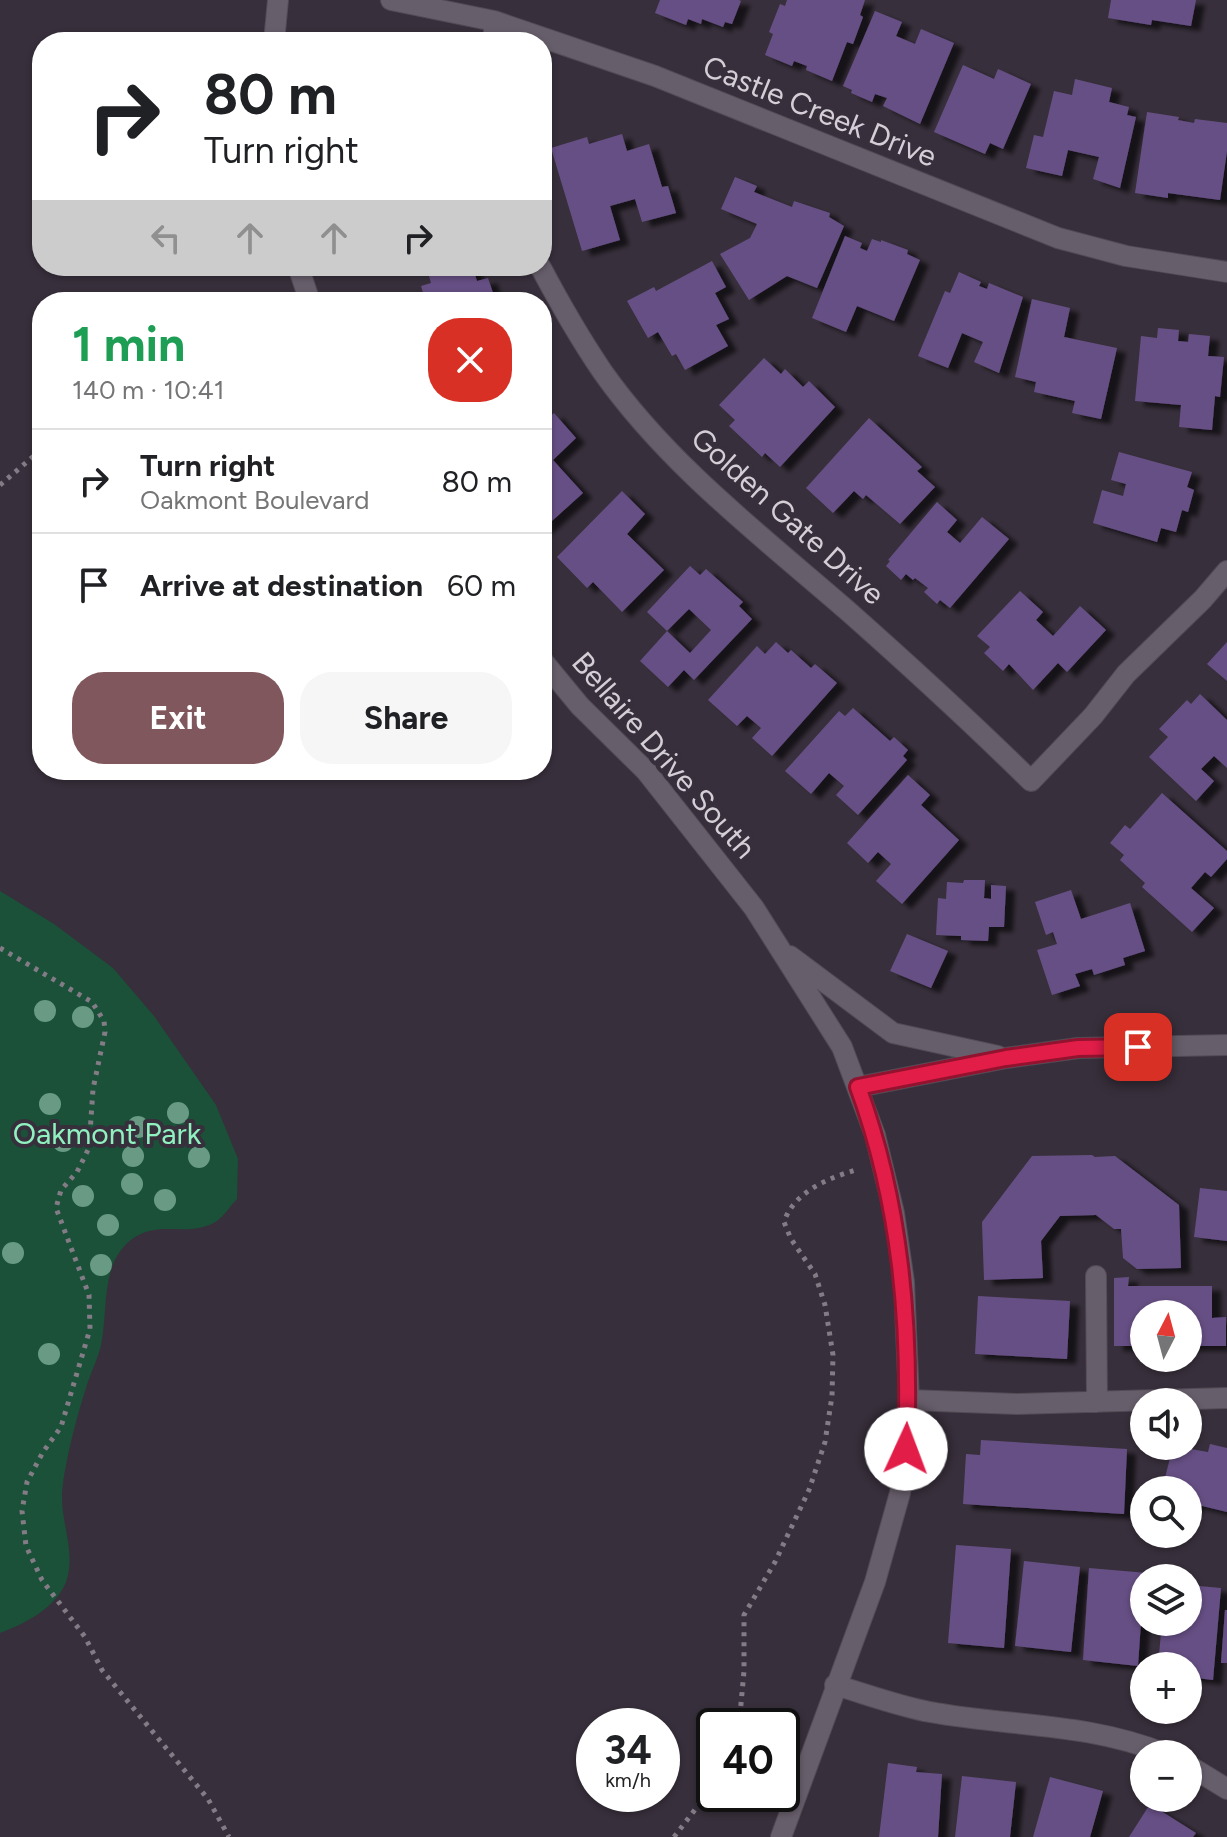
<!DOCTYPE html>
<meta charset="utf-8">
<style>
body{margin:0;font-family:Figtree,sans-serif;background:#f6f6f6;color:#202124;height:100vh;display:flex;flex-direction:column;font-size:30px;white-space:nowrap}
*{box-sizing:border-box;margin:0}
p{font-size:26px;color:#757577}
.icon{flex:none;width:44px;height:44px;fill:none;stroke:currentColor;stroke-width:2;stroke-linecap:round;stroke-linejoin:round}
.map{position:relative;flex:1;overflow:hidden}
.sheet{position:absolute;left:32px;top:292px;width:520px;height:488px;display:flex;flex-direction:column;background:#fff;border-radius:32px;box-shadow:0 2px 6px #0004}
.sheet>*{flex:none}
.hud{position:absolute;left:32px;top:32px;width:520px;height:244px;border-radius:32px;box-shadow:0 2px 6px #0004;background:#fff;color:#202124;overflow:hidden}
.needle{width:52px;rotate:6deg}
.tools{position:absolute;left:1130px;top:1300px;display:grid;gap:16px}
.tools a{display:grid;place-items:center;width:72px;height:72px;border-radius:50%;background:#fff;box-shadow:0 2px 6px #0004;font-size:40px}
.speed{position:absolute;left:576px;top:1708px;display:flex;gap:16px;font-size:40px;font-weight:700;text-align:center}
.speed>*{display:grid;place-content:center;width:104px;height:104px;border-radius:50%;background:#fff;box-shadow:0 2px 6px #0004;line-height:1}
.speed small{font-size:20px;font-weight:400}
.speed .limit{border:4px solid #111;border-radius:12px;background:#fff;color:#111}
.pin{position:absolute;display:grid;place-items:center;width:68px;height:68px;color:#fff;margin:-34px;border-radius:16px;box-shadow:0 4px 12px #0006}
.me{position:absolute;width:88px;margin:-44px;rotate:2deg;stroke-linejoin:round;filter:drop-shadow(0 0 6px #0008)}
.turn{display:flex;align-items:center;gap:28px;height:168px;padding:0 40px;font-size:36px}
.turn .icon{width:104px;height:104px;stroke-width:2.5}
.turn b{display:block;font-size:56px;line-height:68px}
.lanes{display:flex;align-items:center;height:76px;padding:0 40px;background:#0003;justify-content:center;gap:40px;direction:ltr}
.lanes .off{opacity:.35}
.round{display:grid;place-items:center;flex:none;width:84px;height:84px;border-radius:32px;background:#f6f6f6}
.overview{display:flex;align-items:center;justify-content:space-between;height:136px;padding:0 40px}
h1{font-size:48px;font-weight:700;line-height:60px;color:#1e9e55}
.cta{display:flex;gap:16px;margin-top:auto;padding:16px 40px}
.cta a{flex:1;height:92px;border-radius:32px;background:#7f575c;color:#fff;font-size:32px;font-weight:700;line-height:92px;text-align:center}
.cta a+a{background:#f6f6f6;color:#202124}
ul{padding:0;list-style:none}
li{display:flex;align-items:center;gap:24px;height:104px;padding:0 40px;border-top:2px solid #e0e0e0}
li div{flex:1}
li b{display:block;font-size:30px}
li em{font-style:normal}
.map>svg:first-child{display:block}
.green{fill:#1a5138}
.building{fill:#665084;filter:url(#shadow)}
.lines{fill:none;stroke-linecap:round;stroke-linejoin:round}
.minor-casing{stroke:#514b55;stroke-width:22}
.tertiary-casing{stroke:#514b55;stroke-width:22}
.path{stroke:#837c86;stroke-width:5;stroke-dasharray:4 6;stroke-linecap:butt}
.minor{stroke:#675e6b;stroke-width:20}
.tertiary{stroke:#675e6b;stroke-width:20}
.tree{fill:#689a84}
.route-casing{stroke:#92132f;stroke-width:20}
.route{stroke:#e11d48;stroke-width:14}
.labels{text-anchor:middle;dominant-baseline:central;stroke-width:8;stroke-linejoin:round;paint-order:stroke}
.street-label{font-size:30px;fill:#d4cfd7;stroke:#372f3b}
.park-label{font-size:30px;fill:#90f1c0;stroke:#372f3b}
</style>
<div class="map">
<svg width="1227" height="1837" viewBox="0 0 1227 1837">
<defs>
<filter id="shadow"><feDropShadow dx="9" dy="5" stdDeviation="2" flood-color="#0009"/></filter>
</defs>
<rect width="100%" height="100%" fill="#372f3b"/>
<!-- green -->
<path class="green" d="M0 891 54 924 113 968 154 1016 216 1105 238 1159 237 1199C231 1205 224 1216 217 1221 186 1241 151 1213 121 1250 103 1273 107 1311 102 1339 100 1356 90 1373 85 1391 77 1416 62 1472 62 1498 62 1526 76 1554 66 1582 56 1608 24 1624 0 1633Z"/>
<!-- building -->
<path class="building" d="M660 0H739L741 1 732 24 725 22 723 27 702 19 701 24 688 19 686 25 655 13Z
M787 0H865L860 15 863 17 853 44 847 42 832 81 806 70 807 66 794 61 792 66 765 55 773 34 769 32 780 4 785 6Z
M1111 0H1196L1191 26 1152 20 1151 25 1108 18Z
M875 11 902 22 896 36 915 44 921 29 954 43 920 124 883 106 887 98 875 94 872 102 851 93 852 90 843 86Z
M963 65 994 79 998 69 1031 84 1003 149 990 143 985 154 934 132Z
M1075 79 1112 88 1109 102 1129 107 1127 115 1136 117 1120 188 1093 179 1099 157 1068 150 1062 176 1026 168 1034 135 1043 137 1054 91 1072 95Z
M1147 112 1179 117 1178 120 1194 123 1195 119 1227 123V151L1220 200 1168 193V198L1135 193Z
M622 134 627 151 649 144 662 187 668 186 676 213 642 222 635 199 610 206 620 240 582 251 551 148 587 137 589 144Z
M735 177 757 186 754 192 792 207 794 201 830 213 829 217 844 226 817 288 787 276 749 300 720 254 750 238 757 224 721 209Z
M845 236 862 243 860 248 867 251 872 239 881 242V240L908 250 907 254 920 260 894 321 857 306 846 332 812 318Z
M712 261 726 287 715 293 729 319 716 325 728 346 685 370 676 354 672 356 658 332 648 338 627 301 654 287 656 291Z
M426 266H472L477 281 488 278 496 302H426L421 286 431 283Z
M959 272 981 282 979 286 987 289 989 283 1023 297 999 373 974 362 983 342 962 333 948 368 918 356 945 291 950 293Z
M1032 299 1070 308 1064 337 1117 348 1101 419 1072 413 1075 401 1034 392 1036 382 1015 377Z
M1158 328 1179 330 1178 341 1188 342 1189 334 1210 336 1208 356 1224 357 1220 397 1215 396 1212 430 1179 427 1181 405 1135 401 1141 336 1157 338Z
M764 358 781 374 785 369 803 387 809 381 835 407 780 467 765 453 762 457 729 426 735 420 719 405Z
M554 413 576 438 553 460 583 493 542 530V424Z
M869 418 922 467 917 471 935 487 900 524 866 495 863 499 854 491 833 513 806 488Z
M1119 452 1192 472 1187 487 1194 490 1188 512 1182 510 1176 532 1161 528 1157 542 1093 523 1102 490 1123 496 1126 484 1111 480Z
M622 491 645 514 627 534 664 570 622 612 593 582 587 588 557 557Z
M937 502 957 520 947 532 960 543 982 517 1009 539 950 608 940 600 937 604 924 592 928 588 915 578 913 580 906 574 901 580 886 566 890 561 888 560Z
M690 566 700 575 706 569 743 602 739 606 752 619 694 680 684 670 668 687 640 661 667 631 690 653 711 630 689 609 667 631 647 612Z
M1020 591 1043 612 1036 620 1053 636 1080 606 1106 630 1067 672 1058 663 1033 690 1009 664 1003 671 984 653 990 647 977 636Z
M776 642 788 653 791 650 811 668 815 664 837 683 772 756 752 738 761 728 747 716 737 726 708 700 757 646 765 654Z
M1227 642V681L1207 664Z
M1200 694 1227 720V768L1214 756 1201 769 1214 781 1196 801 1149 757 1168 737 1159 729 1187 700 1191 704Z
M853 708 890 741 894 737 908 750 903 756 907 760 858 815 836 795 844 786 829 773 811 794 785 771 839 711 845 716Z
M908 775 930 795 921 805 959 840 902 904 876 881 891 864 878 852 868 863 847 843Z
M1162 793 1227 851V859L1211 877 1205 872 1191 888 1214 908 1192 932 1142 887 1145 883 1120 860 1124 855 1110 843 1125 825 1130 829Z
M964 880H985L984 898 991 899V885L1006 886 1004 927H989L988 941 961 940V936L936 935 938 898 946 899 947 882 963 883Z
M1071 890 1081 919 1130 903 1145 951 1123 958 1125 965 1094 975 1092 969 1075 974 1080 986 1052 995 1037 950 1057 944 1053 932 1046 935 1035 902Z
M907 934 948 951 931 988 890 971Z
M1092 1155 1095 1157 1115 1156 1179 1205 1181 1268 1137 1269 1123 1258 1121 1229H1114L1096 1215 1060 1216 1041 1241 1043 1278 984 1280 982 1222 1032 1156Z
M1200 1188 1227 1191V1241L1194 1237Z
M1129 1277 1128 1286H1212V1318L1226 1317V1346H1188V1314H1144V1346H1114V1278Z
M978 1296 1070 1301 1067 1359 975 1354Z
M981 1440 1127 1449 1124 1514 963 1504 966 1454 980 1455Z
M1210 1444 1227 1448V1512L1194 1504 1193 1509 1188 1508V1490H1162L1173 1446 1208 1452Z
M956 1545 1011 1549 1004 1648 948 1643Z
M1024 1561 1080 1567 1071 1652 1015 1646Z
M1089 1568 1147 1573 1146 1578H1144L1138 1666 1083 1660Z
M1188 1585 1221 1588 1213 1680 1188 1677V1666H1158L1162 1622H1188Z
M1225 1610H1227V1663H1221Z
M888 1763 917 1767 916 1772 942 1774 938 1837H879Z
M962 1776 1016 1782 1010 1837H955Z
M1050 1777 1103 1791 1090 1837H1033Z
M1150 1804 1196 1833 1193 1837H1129Z"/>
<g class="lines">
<defs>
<path id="minor" d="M391 0 494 21 655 76 1058 238 1126 256 1227 272
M494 21V42
M540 266C559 302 579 337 602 371 668 465 763 537 849 612 911 667 972 723 1031 781L1093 716 1126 674 1203 599 1227 571
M1096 1276 1097 1402
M909 1400 1017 1404 1227 1398
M835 1685C866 1694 898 1706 930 1712 1012 1727 1086 1722 1166 1754
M1188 1765 1227 1789"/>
<path id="tertiary" d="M274 42 278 0
M298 266 310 302
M542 660 580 706 646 771 754 908 842 1047 875 1135 894 1213 904 1282 909 1400 906 1449 900 1493 875 1582 781 1837
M790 956 893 1033 998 1056
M858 1087 1006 1058 1078 1048 1227 1045"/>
</defs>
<!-- minor casing -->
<use href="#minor" class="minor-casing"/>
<!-- tertiary casing -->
<use href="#tertiary" class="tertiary-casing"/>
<!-- path -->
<path class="path" d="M0 485 42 449
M0 948 92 1002 104 1021 105 1032 93 1089 89 1148 77 1172 61 1190 56 1208 89 1295 90 1329 61 1427 43 1452 27 1482 22 1511 26 1546 42 1580 85 1637 102 1670 208 1799 229 1837
M739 1726 744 1671V1615L775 1562 809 1490 825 1442 832 1396 833 1355 825 1305 815 1274 791 1239 784 1222C794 1191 831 1177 859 1169
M674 1837 714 1785"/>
<!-- minor -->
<use href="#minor" class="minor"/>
<!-- tertiary -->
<use href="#tertiary" class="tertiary"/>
</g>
<!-- trees -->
<g class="tree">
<circle cx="45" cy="1011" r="11"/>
<circle cx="83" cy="1017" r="11"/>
<circle cx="50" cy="1104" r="11"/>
<circle cx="178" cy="1113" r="11"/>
<circle cx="138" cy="1127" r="11"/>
<circle cx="63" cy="1141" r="11"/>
<circle cx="133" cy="1156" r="11"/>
<circle cx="199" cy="1157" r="11"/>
<circle cx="132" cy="1184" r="11"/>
<circle cx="83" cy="1196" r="11"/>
<circle cx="165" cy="1200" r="11"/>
<circle cx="108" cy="1225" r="11"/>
<circle cx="13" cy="1253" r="11"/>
<circle cx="101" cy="1265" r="11"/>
<circle cx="49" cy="1354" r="11"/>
</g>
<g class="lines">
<defs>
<path id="route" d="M906 1449C911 1326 901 1204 858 1087L1006 1058 1078 1048 1138 1047"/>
</defs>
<!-- route casing -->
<use href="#route" class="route-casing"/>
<!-- route -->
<use href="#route" class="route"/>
</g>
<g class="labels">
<!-- street labels -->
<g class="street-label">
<text transform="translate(820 111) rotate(22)">Castle Creek Drive</text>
<text transform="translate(788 516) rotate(42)">Golden Gate Drive</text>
<text transform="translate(664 755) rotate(49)">Bellaire Drive South</text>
</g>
<!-- park labels -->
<g class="park-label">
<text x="107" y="1133">Oakmont Park</text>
</g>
</g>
</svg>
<div class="tools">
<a><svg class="needle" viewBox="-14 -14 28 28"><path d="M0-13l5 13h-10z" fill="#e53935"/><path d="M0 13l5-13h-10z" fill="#757577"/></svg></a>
<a><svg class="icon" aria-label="sound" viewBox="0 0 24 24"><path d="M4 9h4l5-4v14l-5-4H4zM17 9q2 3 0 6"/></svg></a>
<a><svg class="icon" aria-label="search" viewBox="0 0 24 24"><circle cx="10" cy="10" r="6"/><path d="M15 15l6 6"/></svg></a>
<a><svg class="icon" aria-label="layers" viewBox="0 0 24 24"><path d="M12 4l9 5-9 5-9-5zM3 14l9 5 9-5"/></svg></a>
<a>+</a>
<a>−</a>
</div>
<div class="speed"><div>34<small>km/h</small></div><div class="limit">40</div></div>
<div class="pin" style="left:1138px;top:1047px;background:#d93025"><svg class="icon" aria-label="arrive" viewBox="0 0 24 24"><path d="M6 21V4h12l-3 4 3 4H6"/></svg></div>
<svg class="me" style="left:906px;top:1449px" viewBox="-20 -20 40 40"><circle r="19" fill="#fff"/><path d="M0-13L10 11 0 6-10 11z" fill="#e11d48"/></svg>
<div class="hud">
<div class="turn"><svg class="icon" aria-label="right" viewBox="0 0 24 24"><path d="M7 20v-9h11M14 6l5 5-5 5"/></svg><div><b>80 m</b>Turn right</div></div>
<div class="lanes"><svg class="icon off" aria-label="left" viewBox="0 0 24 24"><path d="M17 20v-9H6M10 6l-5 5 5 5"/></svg><svg class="icon off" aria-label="ahead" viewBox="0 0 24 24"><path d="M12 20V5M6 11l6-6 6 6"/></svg><svg class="icon off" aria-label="ahead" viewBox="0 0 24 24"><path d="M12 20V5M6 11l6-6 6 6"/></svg><svg class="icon" aria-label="right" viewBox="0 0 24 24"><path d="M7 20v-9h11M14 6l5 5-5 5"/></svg></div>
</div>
<section class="sheet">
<div class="overview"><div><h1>1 min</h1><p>140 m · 10:41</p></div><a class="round" style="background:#d93025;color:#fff"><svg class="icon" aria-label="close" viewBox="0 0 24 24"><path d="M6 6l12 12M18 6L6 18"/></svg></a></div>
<ul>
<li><svg class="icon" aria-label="right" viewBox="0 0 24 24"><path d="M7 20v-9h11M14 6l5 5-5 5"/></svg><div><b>Turn right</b><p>Oakmont Boulevard</p></div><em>80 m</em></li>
<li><svg class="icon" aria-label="arrive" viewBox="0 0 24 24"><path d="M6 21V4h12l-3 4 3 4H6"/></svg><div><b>Arrive at destination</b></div><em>60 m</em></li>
</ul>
<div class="cta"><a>Exit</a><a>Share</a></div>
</section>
</div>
